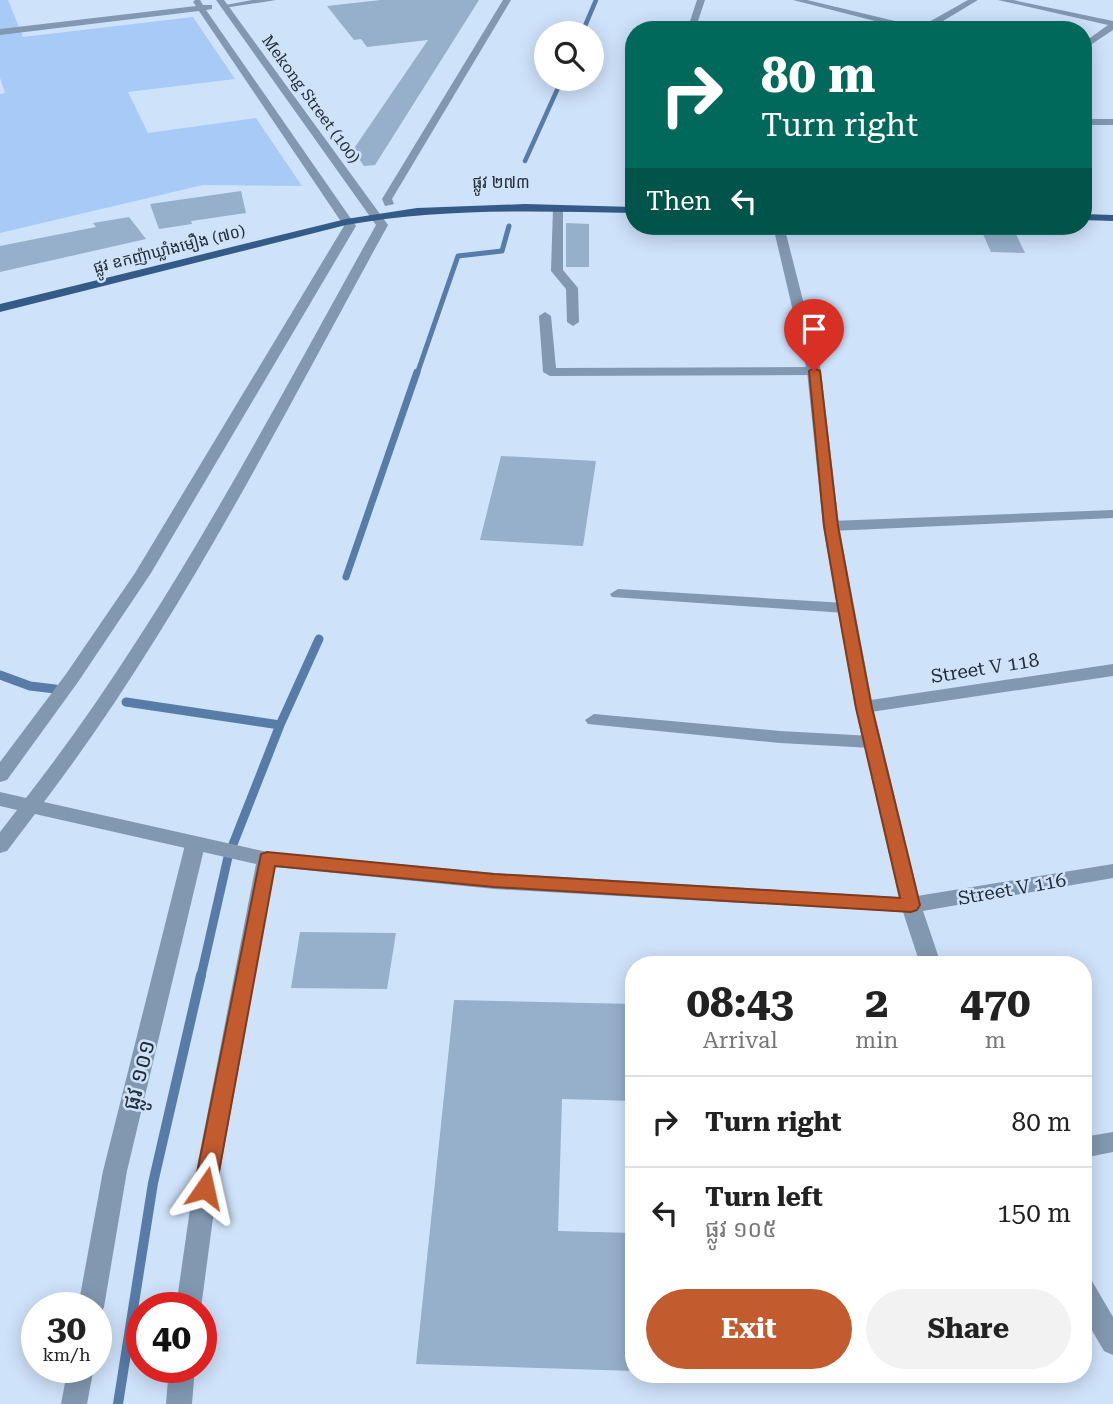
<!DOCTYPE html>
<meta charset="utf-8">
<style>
body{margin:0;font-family:"Roboto Serif","Noto Sans Khmer",serif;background:#f2f2f2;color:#222;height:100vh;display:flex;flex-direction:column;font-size:26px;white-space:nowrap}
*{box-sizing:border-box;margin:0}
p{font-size:23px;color:#767676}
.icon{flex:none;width:38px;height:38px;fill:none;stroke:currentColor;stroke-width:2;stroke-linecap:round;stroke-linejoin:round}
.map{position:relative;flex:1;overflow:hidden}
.details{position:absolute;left:625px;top:956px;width:467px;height:427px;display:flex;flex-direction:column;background:#fff;border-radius:28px;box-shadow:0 4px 18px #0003}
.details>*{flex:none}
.banner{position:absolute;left:625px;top:21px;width:467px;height:214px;border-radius:28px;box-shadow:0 4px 18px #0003;background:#00695c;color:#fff;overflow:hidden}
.tools{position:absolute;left:534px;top:21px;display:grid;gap:14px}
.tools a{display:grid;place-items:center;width:70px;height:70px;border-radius:50%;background:#fff;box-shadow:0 4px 18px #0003;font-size:35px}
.speed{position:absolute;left:21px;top:1292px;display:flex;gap:14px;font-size:35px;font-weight:700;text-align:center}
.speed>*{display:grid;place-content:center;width:91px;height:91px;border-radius:50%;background:#fff;box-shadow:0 4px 18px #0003;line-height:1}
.speed small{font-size:18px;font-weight:400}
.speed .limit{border:10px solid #d22;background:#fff;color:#111}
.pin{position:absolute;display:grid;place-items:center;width:60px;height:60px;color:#fff;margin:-72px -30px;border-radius:50% 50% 50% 0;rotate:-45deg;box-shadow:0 0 7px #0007}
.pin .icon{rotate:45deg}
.me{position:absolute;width:77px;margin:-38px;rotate:11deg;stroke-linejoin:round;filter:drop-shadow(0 0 5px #0008)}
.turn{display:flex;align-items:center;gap:24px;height:147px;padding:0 21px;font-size:32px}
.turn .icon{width:91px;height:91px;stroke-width:2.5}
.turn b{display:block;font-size:49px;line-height:60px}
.then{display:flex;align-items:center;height:66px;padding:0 21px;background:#0003;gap:14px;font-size:26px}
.eta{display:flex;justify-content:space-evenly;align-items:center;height:119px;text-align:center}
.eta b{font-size:42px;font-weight:700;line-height:49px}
.button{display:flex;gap:14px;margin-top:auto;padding:14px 21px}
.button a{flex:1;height:80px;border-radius:42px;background:#c25b2e;color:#fff;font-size:28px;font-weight:700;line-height:80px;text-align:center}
.button a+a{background:#f2f2f2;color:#222}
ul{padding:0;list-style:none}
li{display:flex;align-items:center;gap:21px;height:91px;padding:0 21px;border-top:2px solid #e0e0e0}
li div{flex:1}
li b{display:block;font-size:26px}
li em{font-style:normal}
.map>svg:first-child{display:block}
.green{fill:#a7cbf6}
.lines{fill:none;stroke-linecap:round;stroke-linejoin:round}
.stream-far4{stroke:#577ca7;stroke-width:4.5}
.stream-far3{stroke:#577ca7;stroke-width:5}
.stream-far2{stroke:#577ca7;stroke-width:7}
.stream-far1{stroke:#577ca7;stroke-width:9}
.stream{stroke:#577ca7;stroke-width:10}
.building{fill:#96afcb}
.minor{fill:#8298b1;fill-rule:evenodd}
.tertiary{fill:#8298b1;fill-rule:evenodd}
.primary{fill:#345b87;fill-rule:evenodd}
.route{fill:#c25b2e;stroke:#7e3b1e;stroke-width:2}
.labels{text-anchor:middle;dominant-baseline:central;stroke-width:5;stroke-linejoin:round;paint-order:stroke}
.far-street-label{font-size:16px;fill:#232d38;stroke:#cee2fa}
.street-label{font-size:19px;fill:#232d38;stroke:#cee2fa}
.near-street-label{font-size:23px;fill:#232d38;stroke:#cee2fa}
</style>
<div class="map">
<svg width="1113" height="1404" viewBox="0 0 1113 1404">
<rect width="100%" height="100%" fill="#cee2fa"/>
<!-- green -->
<path class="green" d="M0 0H8L23 37 193 17 235 79 128 92 148 133 256 118 302 186 203 185 0 233V94L5 93 0 78Z"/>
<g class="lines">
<!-- stream-far4 -->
<path class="stream-far4" d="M582 33 596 0
M525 161 562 79"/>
<!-- stream-far3 -->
<path class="stream-far3" d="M417 374 458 256 502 251 509 226"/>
<!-- stream-far2 -->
<path class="stream-far2" d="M346 577 417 372"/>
<!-- stream-far1 -->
<path class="stream-far1" d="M0 675 30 686 55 689
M126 702 280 725
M201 976 228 857 280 725 319 639"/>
<!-- stream -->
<path class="stream" d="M118 1404 153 1183 201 975"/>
</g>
<!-- building -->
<path class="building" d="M381 0H479L375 165 364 166 355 153V147L428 40 367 47 361 39 354 40 327 6Z
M241 191 246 213 191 221 192 224 159 229 150 204Z
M129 217 146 239 0 272V246L96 227 93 223Z
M566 223 589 224V267H566Z
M982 232H1015L1025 253 991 252Z
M501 456 596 461 583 546 480 540Z
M300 932 396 933 387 989 291 988Z
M454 1000 634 1004V1101L562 1099 558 1231 634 1233V1371L416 1364Z"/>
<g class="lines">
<!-- minor -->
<path class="minor" d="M252 0H276L224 8 220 6Z
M503 0H511L392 199 394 204 385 206 382 199Z
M793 0H807L920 27 968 0H978L928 30H910Z
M998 0H1013L1113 21V30L1083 50V43L1108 25Z
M1083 119H1113V125H1083Z
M558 205 563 208V270L578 288 579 322 573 326 567 322 566 289 551 271 553 208Z
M545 312 551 316 556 368 814 367 821 371 814 375 550 376 543 372 539 316Z
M1113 510V518L831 531 823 526 831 521Z
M618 589 845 603 853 608 845 613 612 597 610 594Z
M1113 664V676L864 713 855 707 864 701Z
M594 714 780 731 872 736 878 738 881 742 878 746 872 748 780 743 588 724 585 720Z
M195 838 202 840 205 845 127 1171 104 1307 100 1316 96 1317V1307H78L103 1171 185 845 188 840Z
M1113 864V878L911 913 904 911 901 905 904 899 911 897Z
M1113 1132V1152L1083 1158V1137Z
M68 1367H94L87 1404H61Z"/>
<!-- tertiary -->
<path class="tertiary" d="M195 0H200L203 5H212V9L206 10 356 226 151 573 78 682 7 780 0 782V762L66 674 135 573 344 226 199 11 0 35V29L196 6 193 2Z
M216 0H224L388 225C280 421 179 624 44 802L267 852 494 873 899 897 855 707 823 526 807 371 773 226H784L821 371 839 526 873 707 921 905 941 964H920L903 912 494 889 275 867 217 1188 201 1308 176 1307 193 1188 256 864 35 814 7 851 0 853V832L17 810 0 806V792L26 798C164 621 267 420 376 225Z
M697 0H705L695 30H687Z
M1083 1278 1092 1281 1113 1317V1355L1104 1351 1083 1315Z
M169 1367H195L192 1404H166Z"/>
<!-- primary -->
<path class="primary" d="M525 204 634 207V213C537 211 442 208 346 225L0 312V304L346 219 417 208Z
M1083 214 1113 215V221L1083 220Z"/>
</g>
<!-- route -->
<path class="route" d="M814 368 820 371 838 526 853 608 872 708 920 905 917 910 911 912 494 887 275 866 216 1188 213 1195 205 1198 197 1195 194 1188 261 854 267 852 494 874 900 898 856 708 838 608 824 526 809 371Z"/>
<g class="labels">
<!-- far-street labels -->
<g class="far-street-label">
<text transform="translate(311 99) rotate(54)">Mekong Street (100)</text>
<text x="501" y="182">ផ្លូវ ២៧៣</text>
<text transform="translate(169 249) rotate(-14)">ផ្លូវ ឧកញ៉ាឃ្លាំងមឿង (៧០)</text>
</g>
<!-- street labels -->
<g class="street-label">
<text transform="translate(985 668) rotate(-9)">Street V 118</text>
<text transform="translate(1012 889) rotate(-10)">Street V 116</text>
</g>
<!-- near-street labels -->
<g class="near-street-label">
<text transform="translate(139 1075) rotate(-76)">ផ្លូវ ១០១</text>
</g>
</g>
</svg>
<div class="tools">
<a><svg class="icon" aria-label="search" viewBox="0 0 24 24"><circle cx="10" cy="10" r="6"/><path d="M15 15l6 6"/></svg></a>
</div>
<div class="speed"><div>30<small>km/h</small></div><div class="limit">40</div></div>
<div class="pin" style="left:814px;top:371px;background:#d93025"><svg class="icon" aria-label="arrive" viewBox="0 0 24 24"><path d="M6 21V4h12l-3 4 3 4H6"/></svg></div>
<svg class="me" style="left:205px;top:1188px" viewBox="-20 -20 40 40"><path d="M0-17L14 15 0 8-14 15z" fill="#c25b2e" stroke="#fff" stroke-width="4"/></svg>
<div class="banner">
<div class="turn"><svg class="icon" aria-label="right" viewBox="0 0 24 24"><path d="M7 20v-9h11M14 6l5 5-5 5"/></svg><div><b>80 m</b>Turn right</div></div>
<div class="then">Then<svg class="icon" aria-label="left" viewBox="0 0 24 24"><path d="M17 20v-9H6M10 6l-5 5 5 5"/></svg></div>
</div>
<section class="details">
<div class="eta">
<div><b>08:43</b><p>Arrival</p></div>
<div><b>2</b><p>min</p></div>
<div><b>470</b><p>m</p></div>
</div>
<ul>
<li><svg class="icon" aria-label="right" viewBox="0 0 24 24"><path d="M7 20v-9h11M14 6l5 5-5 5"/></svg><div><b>Turn right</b></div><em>80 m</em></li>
<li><svg class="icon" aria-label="left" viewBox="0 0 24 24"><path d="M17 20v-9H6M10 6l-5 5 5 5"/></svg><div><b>Turn left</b><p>ផ្លូវ ១០៥</p></div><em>150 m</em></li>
</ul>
<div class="button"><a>Exit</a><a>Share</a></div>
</section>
</div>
